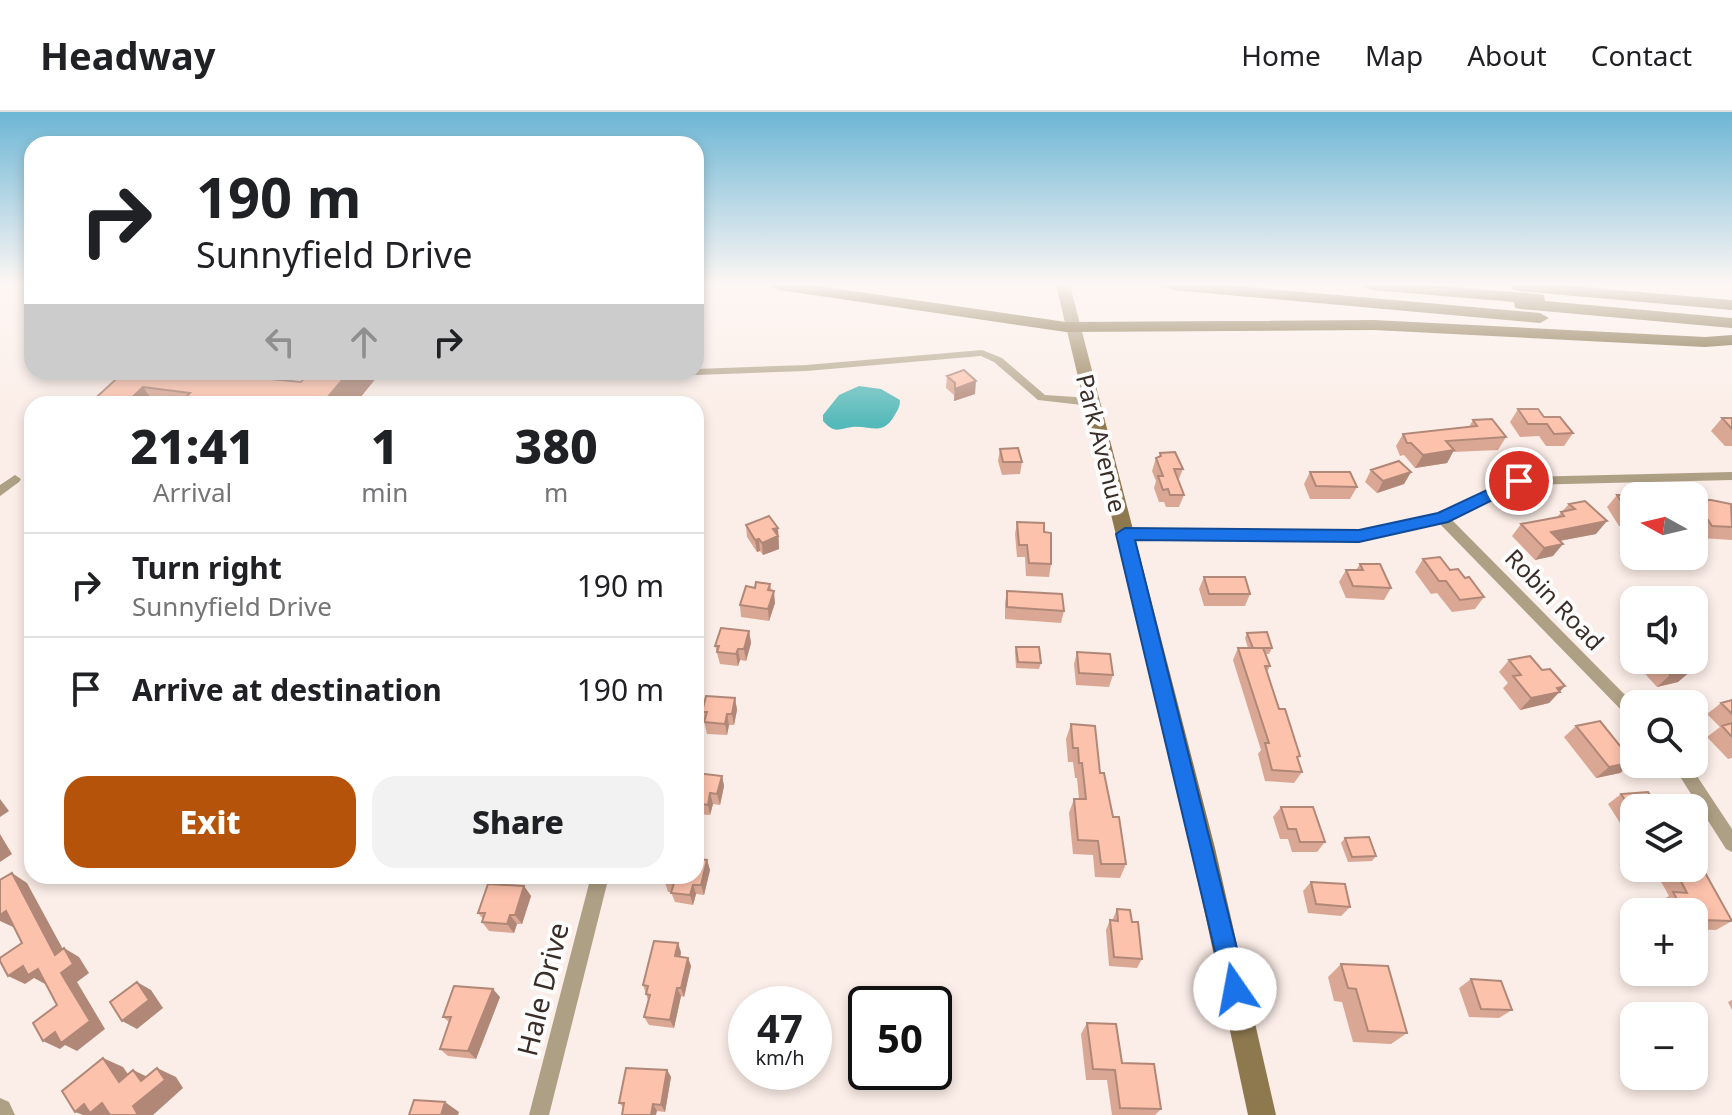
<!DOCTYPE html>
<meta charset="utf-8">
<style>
body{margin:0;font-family:"Noto Sans",sans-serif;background:#f2f2f2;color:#202124;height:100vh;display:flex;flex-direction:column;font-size:30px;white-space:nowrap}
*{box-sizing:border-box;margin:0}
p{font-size:26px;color:#757577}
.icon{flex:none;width:44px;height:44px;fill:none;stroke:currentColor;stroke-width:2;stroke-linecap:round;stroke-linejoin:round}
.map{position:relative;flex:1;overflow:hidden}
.side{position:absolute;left:24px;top:284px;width:680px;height:488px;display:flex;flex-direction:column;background:#fff;border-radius:24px;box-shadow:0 4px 12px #0003}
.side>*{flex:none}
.guide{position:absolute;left:24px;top:24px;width:680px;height:244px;border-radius:24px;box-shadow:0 4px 12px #0003;background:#fff;color:#202124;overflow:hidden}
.needle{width:52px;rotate:278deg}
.controls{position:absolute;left:1620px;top:370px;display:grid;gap:16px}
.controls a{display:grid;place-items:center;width:88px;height:88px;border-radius:16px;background:#fff;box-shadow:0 4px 12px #0003;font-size:40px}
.speed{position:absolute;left:728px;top:874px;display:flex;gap:16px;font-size:40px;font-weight:700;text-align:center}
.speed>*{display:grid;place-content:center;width:104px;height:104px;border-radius:50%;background:#fff;box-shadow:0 4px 12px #0003;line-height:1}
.speed small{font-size:20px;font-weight:400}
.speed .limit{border:4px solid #111;border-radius:12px;background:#fff;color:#111}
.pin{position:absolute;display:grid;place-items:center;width:68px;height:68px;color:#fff;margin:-34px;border:4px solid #fff;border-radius:50%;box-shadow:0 2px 8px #0007}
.me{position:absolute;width:88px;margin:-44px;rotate:348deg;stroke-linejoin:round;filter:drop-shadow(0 0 6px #0008)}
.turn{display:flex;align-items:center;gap:28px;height:168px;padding:0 40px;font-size:36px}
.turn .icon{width:104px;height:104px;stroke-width:2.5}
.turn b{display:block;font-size:56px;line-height:68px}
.lanes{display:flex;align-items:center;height:76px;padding:0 40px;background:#0003;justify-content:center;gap:40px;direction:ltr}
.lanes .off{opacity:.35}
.eta{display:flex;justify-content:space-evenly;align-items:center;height:136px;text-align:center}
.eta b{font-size:48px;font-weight:800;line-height:56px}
.button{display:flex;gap:16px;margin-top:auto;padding:16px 40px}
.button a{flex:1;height:92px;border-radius:24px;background:#b45309;color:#fff;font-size:32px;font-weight:800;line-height:92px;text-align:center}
.button a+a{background:#f2f2f2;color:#202124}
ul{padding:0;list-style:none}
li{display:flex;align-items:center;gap:24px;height:104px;padding:0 40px;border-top:2px solid #e0e0e0}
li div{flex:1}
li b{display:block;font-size:30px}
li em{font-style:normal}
header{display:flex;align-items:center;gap:48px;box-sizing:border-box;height:112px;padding:0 40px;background:#fff;border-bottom:2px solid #e0e0e0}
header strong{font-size:38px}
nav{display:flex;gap:44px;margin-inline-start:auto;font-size:28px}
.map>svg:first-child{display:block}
.water{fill:#54b9b9}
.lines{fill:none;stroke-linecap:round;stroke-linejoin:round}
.minor{fill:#aea084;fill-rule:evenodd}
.tertiary{fill:#aea084;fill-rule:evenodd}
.secondary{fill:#8e794f;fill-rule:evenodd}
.motorway{fill:#5e4712;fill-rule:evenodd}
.wall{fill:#daa794}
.shaded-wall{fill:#b18878}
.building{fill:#fdc2ac;stroke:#b18878;stroke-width:2}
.route{fill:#1a73e8;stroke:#114b97;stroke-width:2}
.labels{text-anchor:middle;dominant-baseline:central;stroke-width:8;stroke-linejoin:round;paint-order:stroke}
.street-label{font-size:24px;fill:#3a2d28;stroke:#fdfdfd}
.near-street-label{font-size:28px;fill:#3a2d28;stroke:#fdfdfd}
</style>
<header>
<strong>Headway</strong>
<nav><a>Home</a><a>Map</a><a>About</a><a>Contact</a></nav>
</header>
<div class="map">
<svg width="1732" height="1003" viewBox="0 0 1732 1003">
<rect width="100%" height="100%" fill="#fbede7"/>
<!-- water -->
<path class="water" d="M859 274 881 277 900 288C900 296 897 299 893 306 881 324 870 313 852 315 838 317 835 322 823 309V303L839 283Z"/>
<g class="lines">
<!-- minor -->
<path class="minor" d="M982 238 1002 246 1045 283 1091 286 1097 290 1091 294 1038 288 994 250 981 244 806 259 696 263 690 260H696V257L806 253Z
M647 260H690L684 263 652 264 648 263Z
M1732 360V368L1521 373 1451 407 1634 592V608L1629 606 1439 411 1359 429 1125 427 1118 422 1125 417 1359 419 1439 402 1519 365Z
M15 363 21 367 19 370 0 384V373Z
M1672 652H1689L1732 717V740L1726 737Z
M591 764H609L549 1003H529Z"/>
<!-- tertiary -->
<path class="tertiary" d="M0 986 9 990 15 1003H0Z"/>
<!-- secondary -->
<path class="secondary" d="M1056 173H1070L1215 736 1276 1003H1248L1191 736Z"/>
<!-- motorway -->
<path class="motorway" d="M770 173H811L1066 210 1374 208 1705 225 1732 223V233L1705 235 1374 218 1066 220 779 178Z
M1164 173H1224L1540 201 1549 206 1540 211 1172 178Z
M1363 173H1427L1538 182 1544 183 1545 189 1732 206V216L1521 197 1515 196 1514 190 1371 178Z
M1511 173H1560L1732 188V198L1519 179 1513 178Z"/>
</g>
<!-- wall -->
<path class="wall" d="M124 260H290L283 268 301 270 309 261 303 260H381L355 292H89Z
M947 264 975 282 954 289V283L946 276Z
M1518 297 1544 305 1573 321 1564 334H1546L1539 324 1520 325 1510 310Z
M1722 306H1732V334H1725L1711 319Z
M1473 308 1506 325 1498 338 1453 340 1447 351 1415 356 1404 343 1400 344 1396 334 1403 322 1469 315Z
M1000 337 1022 350 1020 362 1002 363 998 349Z
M1160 341 1183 357 1178 369 1184 383 1179 395H1166L1164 390H1159L1154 376 1156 369 1152 359 1156 346H1159Z
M1371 358 1411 360 1404 372 1377 381 1365 370Z
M1310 360 1357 375 1350 387H1310L1304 372Z
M1617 383 1634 384V414H1619L1607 395Z
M1694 388 1732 392V428L1700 426 1696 420H1694Z
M1569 392 1596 422 1560 429 1553 444 1535 448 1512 424 1521 412 1557 405Z
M1017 410 1044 420 1051 452 1049 465 1026 464 1025 445H1017L1015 422Z
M746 413 778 416 779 437 763 443 760 439 757 440 747 425Z
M1423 447 1450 458 1484 485 1475 497 1452 500 1437 481 1431 482 1415 460Z
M1360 452 1391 476 1384 488 1346 486 1339 470 1346 458H1356Z
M1204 465 1250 482 1245 494H1204L1199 477Z
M770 472 775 491 769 509 741 505 740 493 755 476Z
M1007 479 1064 499 1061 511 1005 507V491Z
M749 519 751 531 746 549 740 548 738 554 720 552 715 534Z
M1247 521 1272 536 1269 542H1266L1270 554 1267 560 1302 660 1294 671 1265 669 1258 642 1261 638 1233 548 1238 536H1248L1245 526Z
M1634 532V548H1694L1687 555 1678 570 1657 575 1626 541Z
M1016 535 1041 551 1039 557 1016 556 1015 540Z
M1077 540 1113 563 1109 575 1076 573 1074 552Z
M1509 548 1542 558 1565 574 1549 591 1520 598 1503 576 1508 571 1499 560Z
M735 586 737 598 734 613H729L727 623 707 622 702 600Z
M1732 588V646L1728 647 1707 625 1720 615 1707 602 1721 591Z
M1071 612 1100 661 1126 752 1120 766 1095 765 1093 743 1073 742 1069 701 1074 687H1079L1077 666H1075L1073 650H1068L1066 627Z
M1576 614 1633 650 1620 661 1596 666 1564 625Z
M696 661 722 664 724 674 720 693 713 692 710 703 696 702Z
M1621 682 1634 696V733L1608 692Z
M1281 695 1325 730 1317 740H1292L1288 727H1280L1273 705Z
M1345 726 1376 744 1372 749 1348 750 1341 731Z
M707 748 710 758 704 783 696 782 693 793 675 790 671 780H668L665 770Z
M1674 756 1732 809 1716 818 1694 817V800H1664L1658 790 1669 784 1659 766Z
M1311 770 1350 795 1341 804 1308 801 1303 779Z
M524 774 531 784 522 812H517L514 821 489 819 482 810 483 807 478 801Z
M1117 797 1132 810 1142 847 1137 856 1109 854 1106 818 1110 808 1112 809Z
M681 840 680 845 688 846 691 854 684 885 681 884 674 916 649 913 644 905 648 888 643 873Z
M1341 852 1407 921 1391 932 1353 930 1342 890 1334 889 1328 865Z
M1471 867 1512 898 1499 906 1469 905 1459 876Z
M500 885 476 947 448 944 440 937 449 910 443 905Z
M1732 888V898L1728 890Z
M1087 911 1161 997 1155 1003H1112L1107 968H1086L1081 922Z
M667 958 671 965 665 1000 623 995 619 991Z"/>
<!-- shaded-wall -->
<path class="shaded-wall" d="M254 260H290L264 289 250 265Z
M349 260H381L355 292H322Z
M976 269 975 282 954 289 955 277Z
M143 275 155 292H125Z
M1454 338 1447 351 1415 356 1423 343Z
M1411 360 1404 372 1377 381 1383 369Z
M1607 409 1596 422 1542 432 1551 420Z
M778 416 779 437 763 443 762 431 773 417Z
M759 427 760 439 757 440 755 428Z
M1563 432 1553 444 1535 448 1544 436Z
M774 479 775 491 769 509 768 497Z
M749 519 751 531 746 549 744 537Z
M738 537 740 548 738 554 736 542Z
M1695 548 1682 560 1683 551Z
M1691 559 1678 570 1657 575 1670 563Z
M1565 574 1549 591 1520 598 1531 586 1557 576Z
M735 586 737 598 734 613 732 602Z
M727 602 729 613 727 623 725 612Z
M1633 650 1620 661 1596 666 1609 655Z
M722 664 724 674 720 693 717 682Z
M710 681 713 692 710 703 708 693Z
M0 687 9 699 0 705Z
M0 722 12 742 0 750Z
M707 748 710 758 704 783 701 773Z
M12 761 27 771 71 852 55 843Z
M693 773 696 782 693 793 690 783Z
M524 774 531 784 522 812 515 803Z
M6 799 22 809 13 815 0 809V800Z
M510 803 517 812 514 821 507 812Z
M678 831 681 840 679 853 675 844Z
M64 836 79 845 89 861 77 870 105 917 77 939 65 933 60 937 43 929 55 920Z
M688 846 691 854 684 885 681 876Z
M23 854 38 857 54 866 45 872 34 866 25 872 8 864Z
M137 870 151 878 163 896 137 917 122 909Z
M677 876 681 884 674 916 670 908Z
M493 877 500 885 476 947 468 939Z
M103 946 123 955 139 978 119 970Z
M157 956 176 965 183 976 153 1003H138L133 994 141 969 133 958 152 967Z
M667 958 671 965 665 1000 661 993Z
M445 990 459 1000 458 1003H441Z
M102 991 118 1003H83L75 1000 84 992Z
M653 992 657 999 656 1003H651Z"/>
<!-- building -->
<path class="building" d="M964 258 976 269 955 277V271L947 264Z
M124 260H254L250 265 301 270 309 260H349L322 292H259L230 289 227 292H184L189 286H185L190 281 143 275 125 292H89Z
M1518 297H1538L1544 305H1560L1573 321 1554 322 1547 312H1528Z
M1722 306H1732V317Z
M1492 307 1506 325 1446 329 1454 338 1423 343 1411 331H1407L1403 322 1477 314 1473 308Z
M1018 336 1022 350H1003L1000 337Z
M1175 340 1183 357H1174L1184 383H1170L1168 377 1163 378 1158 364H1163L1156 346 1161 344 1160 341Z
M1399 349 1411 360 1383 369 1371 358Z
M1310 360H1350L1357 375 1316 374Z
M1617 383H1635L1634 401H1629Z
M1694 388H1711L1731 392 1732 415 1712 414 1708 408 1694 407Z
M1585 389 1607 409 1551 420 1563 432 1544 436 1521 412 1564 404 1561 400 1575 397 1569 392Z
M769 404 778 416 773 417 778 424 762 431 759 427 755 428 746 413Z
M1017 410 1044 411V420L1051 421V452L1029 451 1027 433H1019Z
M1440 445 1450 458 1458 457 1465 466 1469 465 1484 485 1460 488 1446 469H1439L1423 447Z
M1360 452H1380L1391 476 1353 474 1346 458H1363Z
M1204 465H1245L1250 482H1209Z
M756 470 770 472 768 478 774 479 768 497 740 493 746 474 755 476Z
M1007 479 1062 482 1064 499 1007 495Z
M721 516 749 519 744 537H738L736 542 717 540 719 534H715Z
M1267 520 1272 536H1253L1247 521Z
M1016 535H1039L1041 551 1018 550Z
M1238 536H1263L1270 554H1265L1279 597H1285L1300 644 1297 645 1302 660 1272 658 1265 631H1269Z
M1077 540 1110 542 1113 563 1079 561Z
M1530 544 1542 558 1550 557 1565 574 1557 576 1560 580 1531 586 1513 564 1521 563 1509 548Z
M1694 547 1695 548 1683 551 1691 559 1670 563 1656 548Z
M706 584 735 586 732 602H727L725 612 704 610 707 600H702Z
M1732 588V602L1721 591Z
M1600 609 1633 650 1609 655 1576 614Z
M1732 611V625L1722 614Z
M1071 612 1095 614 1100 661H1104L1113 705H1119L1126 752H1101L1098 729 1078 728 1074 687H1086L1082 651H1079L1078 636H1073Z
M696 661 722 664 717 682 710 681 708 693 696 691Z
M1648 680 1659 696H1634V701L1621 682Z
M1281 695H1313L1325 730H1300L1296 717H1288Z
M1369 725 1376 744 1352 745 1345 726Z
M696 747 707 748 701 773H693L690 783 671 781 674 771 665 770 666 764H696Z
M1674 756 1703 757 1732 809 1702 808 1700 804 1694 803V800H1684L1673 780 1687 781Z
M12 761 55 843 64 836 73 852 61 861 90 909 61 931 55 920 43 929 33 911 57 893 38 857 28 863 23 854 8 864 0 849V846L22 831 6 799 0 803V768Z
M1311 770 1345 772 1350 795 1316 792Z
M488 772 524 774 515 803H510L507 812 482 810 485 801H478Z
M1117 797 1130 798 1132 810H1138L1142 847 1114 845 1110 808 1118 809Z
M654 829 678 831 675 844 688 846 681 876H677L670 908 644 905 650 883 646 882 648 874 643 873Z
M1341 852 1388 854 1407 921 1368 919 1356 877 1348 876Z
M1471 867 1501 869 1512 898 1481 897Z
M137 870 149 888 122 909 110 890Z
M454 874 493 877 468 939 440 937 451 905H443Z
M1087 911 1116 912 1122 951 1154 952 1161 997 1120 996 1115 958 1093 957Z
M103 946 119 970 133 958 141 969 157 956 165 968 133 994 138 1003H110L102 991 90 1001 84 992 75 1000 62 979Z
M626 956 667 958 661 993 653 992 651 1003H622L624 991H619Z
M414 988 445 990 441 1003H409Z"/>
<!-- sky -->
<linearGradient id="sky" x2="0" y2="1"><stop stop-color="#6db6d5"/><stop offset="0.55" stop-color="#fdf7f4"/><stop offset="1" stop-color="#fdf7f4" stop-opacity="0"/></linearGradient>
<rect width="1732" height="313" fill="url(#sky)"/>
<!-- route -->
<path class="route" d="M1519 363 1525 365V372L1448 410 1359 430 1135 428 1247 877 1243 886 1235 889 1226 886 1116 422 1125 416 1359 418 1438 401Z"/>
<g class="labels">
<!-- street labels -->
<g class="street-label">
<text transform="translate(1102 331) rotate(76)">Park Avenue</text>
<text transform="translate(1555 487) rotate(46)">Robin Road</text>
</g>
<!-- near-street labels -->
<g class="near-street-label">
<text transform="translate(542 877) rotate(-76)">Hale Drive</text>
</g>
</g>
</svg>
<div class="controls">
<a><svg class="needle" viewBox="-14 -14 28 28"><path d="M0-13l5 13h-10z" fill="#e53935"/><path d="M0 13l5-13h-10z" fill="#757577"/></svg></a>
<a><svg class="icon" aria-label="sound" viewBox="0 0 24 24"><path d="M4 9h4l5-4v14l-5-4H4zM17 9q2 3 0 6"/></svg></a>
<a><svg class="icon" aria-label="search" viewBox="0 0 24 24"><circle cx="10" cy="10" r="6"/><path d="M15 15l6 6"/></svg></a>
<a><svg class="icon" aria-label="layers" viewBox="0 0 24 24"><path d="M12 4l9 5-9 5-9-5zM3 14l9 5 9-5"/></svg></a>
<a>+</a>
<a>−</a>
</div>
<div class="speed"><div>47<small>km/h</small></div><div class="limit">50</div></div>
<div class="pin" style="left:1519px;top:369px;background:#d93025"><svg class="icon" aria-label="arrive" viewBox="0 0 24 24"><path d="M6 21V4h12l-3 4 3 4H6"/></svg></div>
<svg class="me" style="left:1235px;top:877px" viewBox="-20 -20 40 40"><circle r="19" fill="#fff"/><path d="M0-13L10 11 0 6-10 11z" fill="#1a73e8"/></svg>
<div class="guide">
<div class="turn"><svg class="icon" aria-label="right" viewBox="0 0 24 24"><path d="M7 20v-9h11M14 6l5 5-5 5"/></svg><div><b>190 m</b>Sunnyfield Drive</div></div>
<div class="lanes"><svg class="icon off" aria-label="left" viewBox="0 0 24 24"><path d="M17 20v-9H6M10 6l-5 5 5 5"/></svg><svg class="icon off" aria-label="ahead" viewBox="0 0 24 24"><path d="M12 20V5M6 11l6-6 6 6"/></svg><svg class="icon" aria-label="right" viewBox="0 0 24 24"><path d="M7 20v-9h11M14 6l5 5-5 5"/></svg></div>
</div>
<section class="side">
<div class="eta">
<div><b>21:41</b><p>Arrival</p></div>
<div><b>1</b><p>min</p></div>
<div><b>380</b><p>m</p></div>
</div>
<ul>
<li><svg class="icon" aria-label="right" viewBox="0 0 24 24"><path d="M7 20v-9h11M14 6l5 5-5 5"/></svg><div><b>Turn right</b><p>Sunnyfield Drive</p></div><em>190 m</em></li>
<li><svg class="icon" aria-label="arrive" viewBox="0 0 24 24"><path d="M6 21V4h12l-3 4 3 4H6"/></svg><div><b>Arrive at destination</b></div><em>190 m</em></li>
</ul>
<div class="button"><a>Exit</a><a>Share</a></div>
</section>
</div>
